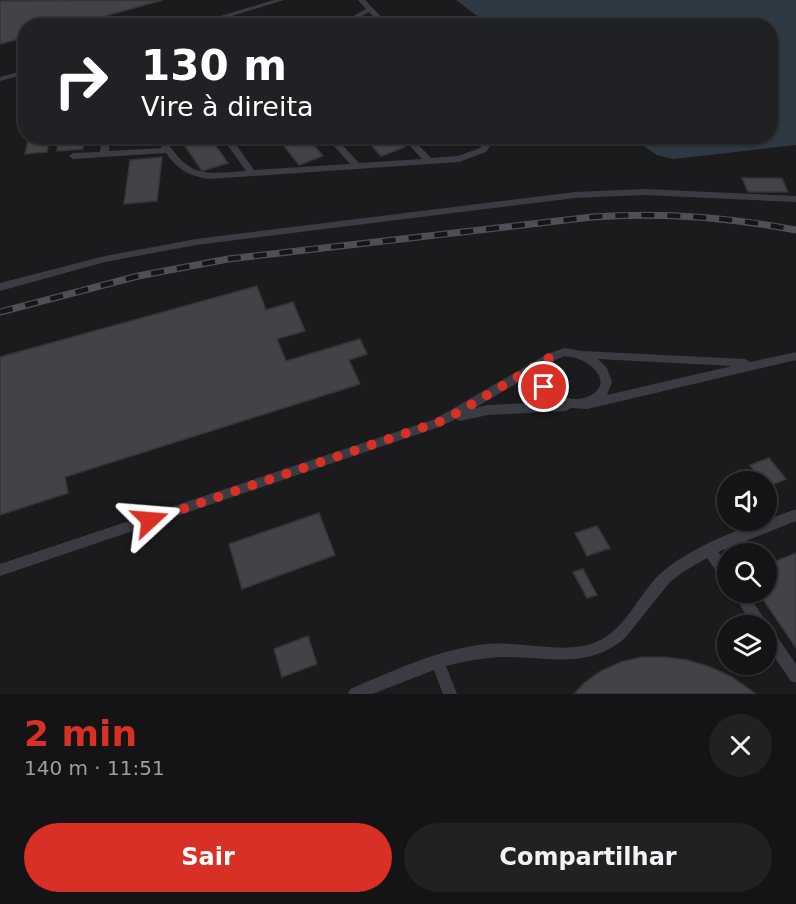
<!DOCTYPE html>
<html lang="pt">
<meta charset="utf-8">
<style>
body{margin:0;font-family:"DejaVu Sans",sans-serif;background:#212123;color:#f1f3f6;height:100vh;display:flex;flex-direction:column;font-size:22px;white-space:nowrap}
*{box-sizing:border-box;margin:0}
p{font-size:20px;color:#9d9ea1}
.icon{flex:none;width:33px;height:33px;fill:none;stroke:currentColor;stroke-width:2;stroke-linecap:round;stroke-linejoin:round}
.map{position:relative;height:694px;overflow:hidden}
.drawer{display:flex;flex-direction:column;background:#141416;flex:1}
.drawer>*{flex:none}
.guide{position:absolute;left:18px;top:18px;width:760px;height:126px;border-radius:24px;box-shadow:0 2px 4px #0004,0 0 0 2px #333335;background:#202124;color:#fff;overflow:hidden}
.controls{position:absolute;left:717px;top:471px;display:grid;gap:12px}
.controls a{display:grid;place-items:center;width:60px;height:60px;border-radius:50%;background:#141416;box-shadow:0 2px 4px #0004,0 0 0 2px #333335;font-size:30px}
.pin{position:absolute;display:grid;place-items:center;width:51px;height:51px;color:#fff;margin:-26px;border:3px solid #fff;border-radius:50%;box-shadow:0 2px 6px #0007}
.me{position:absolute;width:66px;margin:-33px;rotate:71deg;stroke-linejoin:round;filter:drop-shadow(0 0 4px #0008)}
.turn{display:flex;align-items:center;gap:21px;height:126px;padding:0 24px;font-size:27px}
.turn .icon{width:78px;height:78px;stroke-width:2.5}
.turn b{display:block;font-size:42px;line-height:51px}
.round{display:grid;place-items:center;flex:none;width:63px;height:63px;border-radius:32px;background:#212123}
.headline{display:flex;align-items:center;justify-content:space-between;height:102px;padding:0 24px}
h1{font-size:36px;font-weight:700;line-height:45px;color:#d93025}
.action{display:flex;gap:12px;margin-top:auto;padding:12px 24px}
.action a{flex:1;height:69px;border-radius:36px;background:#d93025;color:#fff;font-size:24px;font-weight:700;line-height:69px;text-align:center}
.action a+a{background:#212123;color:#f1f3f6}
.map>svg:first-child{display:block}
.water{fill:#2f3943}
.building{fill:#424347;stroke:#353539;stroke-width:1.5}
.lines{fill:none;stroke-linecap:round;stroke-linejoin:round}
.service{fill:#3b3c43;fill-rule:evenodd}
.rail-casing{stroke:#4e5058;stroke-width:7}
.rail{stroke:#161618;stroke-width:4.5;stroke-dasharray:13;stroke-linecap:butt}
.route{stroke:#d93025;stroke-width:10;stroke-dasharray:0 18}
</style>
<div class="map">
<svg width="796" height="694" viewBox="0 0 796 694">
<rect width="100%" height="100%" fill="#1b1b1d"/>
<!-- water -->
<path class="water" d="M456 0H796V145L673 159 657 155 630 137 771 136V26L489 25Z"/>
<!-- building -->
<path class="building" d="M163 0 69 26H26V37L0 44V1Z
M29 136H50L47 152 25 154Z
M59 136H85L83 149 57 151Z
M178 136H217L220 140 213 142 228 163 202 171Z
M276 136H306L323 156 299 165Z
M363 136H395L405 147 381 156Z
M162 157 157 201 124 204 130 160Z
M742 178H782L788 192H748Z
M257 286 266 310 293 302 305 331 277 339 286 361 360 339 367 354 349 360 360 384 65 477 68 493 0 515V357Z
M769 458 786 479 767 487 766 482H762L750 465Z
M319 513 335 555 242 589 229 544Z
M597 526 610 548 587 556 575 533Z
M796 553V648L758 592H766V565Z
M583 569 597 595 587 598 573 572Z
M308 636 317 664 282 677 274 649Z
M642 657H664L687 660 710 667 732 677 756 694H574L584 683 601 671 621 662Z"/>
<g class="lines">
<!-- service -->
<path class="service" d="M274 0H284L199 26H187Z
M358 0H365L390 26H383L369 12 345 26H336L366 9Z
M26 70V74L0 81V77Z
M102 136H110L109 151 162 148 155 136H163C190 178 200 174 246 171L221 136H230L254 170 350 164 325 136H334L359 163 422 159 401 136H410L431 158 458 156 480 148 488 136H497L486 152 459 162 209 179C189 176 177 169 166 153L73 159 69 156 73 153 100 152Z
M645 189 796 196V202L645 195 575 198 196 245 105 262 0 291V283L105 256 196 239 575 192Z
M565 348 582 351 745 359 750 362 796 352V360L587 409 571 408 566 411 488 415 460 421 456 419 439 427 0 576V564L435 419 547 354ZM565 356C577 358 586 360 594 369 622 397 551 418 546 372L555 360ZM598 359 732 366 607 395 612 382 607 368ZM536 372C537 386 542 395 554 402L488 405 475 408Z
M796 509V521L718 552 728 565V583L723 581 707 558 683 572 670 582 625 638C586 671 547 656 501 657 482 658 464 661 446 666L457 694H443L434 670 372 694H348L350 689C395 670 439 649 487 644 521 641 564 655 596 642 626 630 638 594 661 573 698 541 751 526 796 509Z
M732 592H746L766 621 767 627 771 628 796 664V683L791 681 766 645V626H753Z"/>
<defs>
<path id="rail" d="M0 312 138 276 228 259 592 217C661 212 728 217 796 230"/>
</defs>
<!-- rail casing -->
<use href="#rail" class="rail-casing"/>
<!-- rail -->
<use href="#rail" class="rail"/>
</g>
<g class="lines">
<!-- route -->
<path class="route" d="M150 520 439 422 459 412 549 358 541 371 544 387"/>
</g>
</svg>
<div class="controls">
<a><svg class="icon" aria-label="sound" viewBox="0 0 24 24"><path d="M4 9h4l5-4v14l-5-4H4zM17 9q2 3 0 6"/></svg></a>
<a><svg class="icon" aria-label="search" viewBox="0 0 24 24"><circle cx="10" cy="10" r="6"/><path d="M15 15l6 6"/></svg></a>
<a><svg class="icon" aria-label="layers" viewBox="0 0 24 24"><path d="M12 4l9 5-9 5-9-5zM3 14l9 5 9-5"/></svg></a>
</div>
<div class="pin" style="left:544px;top:387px;background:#d93025"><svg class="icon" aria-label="arrive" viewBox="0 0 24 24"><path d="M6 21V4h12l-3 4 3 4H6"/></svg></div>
<svg class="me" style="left:150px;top:520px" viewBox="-20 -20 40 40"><path d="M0-17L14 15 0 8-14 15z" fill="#d93025" stroke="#fff" stroke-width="4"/></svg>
<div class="guide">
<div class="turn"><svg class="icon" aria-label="right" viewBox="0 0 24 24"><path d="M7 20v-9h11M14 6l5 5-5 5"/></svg><div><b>130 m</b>Vire à direita</div></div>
</div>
</div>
<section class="drawer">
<div class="headline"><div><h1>2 min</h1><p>140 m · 11:51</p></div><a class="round"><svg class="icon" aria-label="close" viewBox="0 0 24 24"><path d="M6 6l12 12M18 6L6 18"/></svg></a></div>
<div class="action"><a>Sair</a><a>Compartilhar</a></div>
</section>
